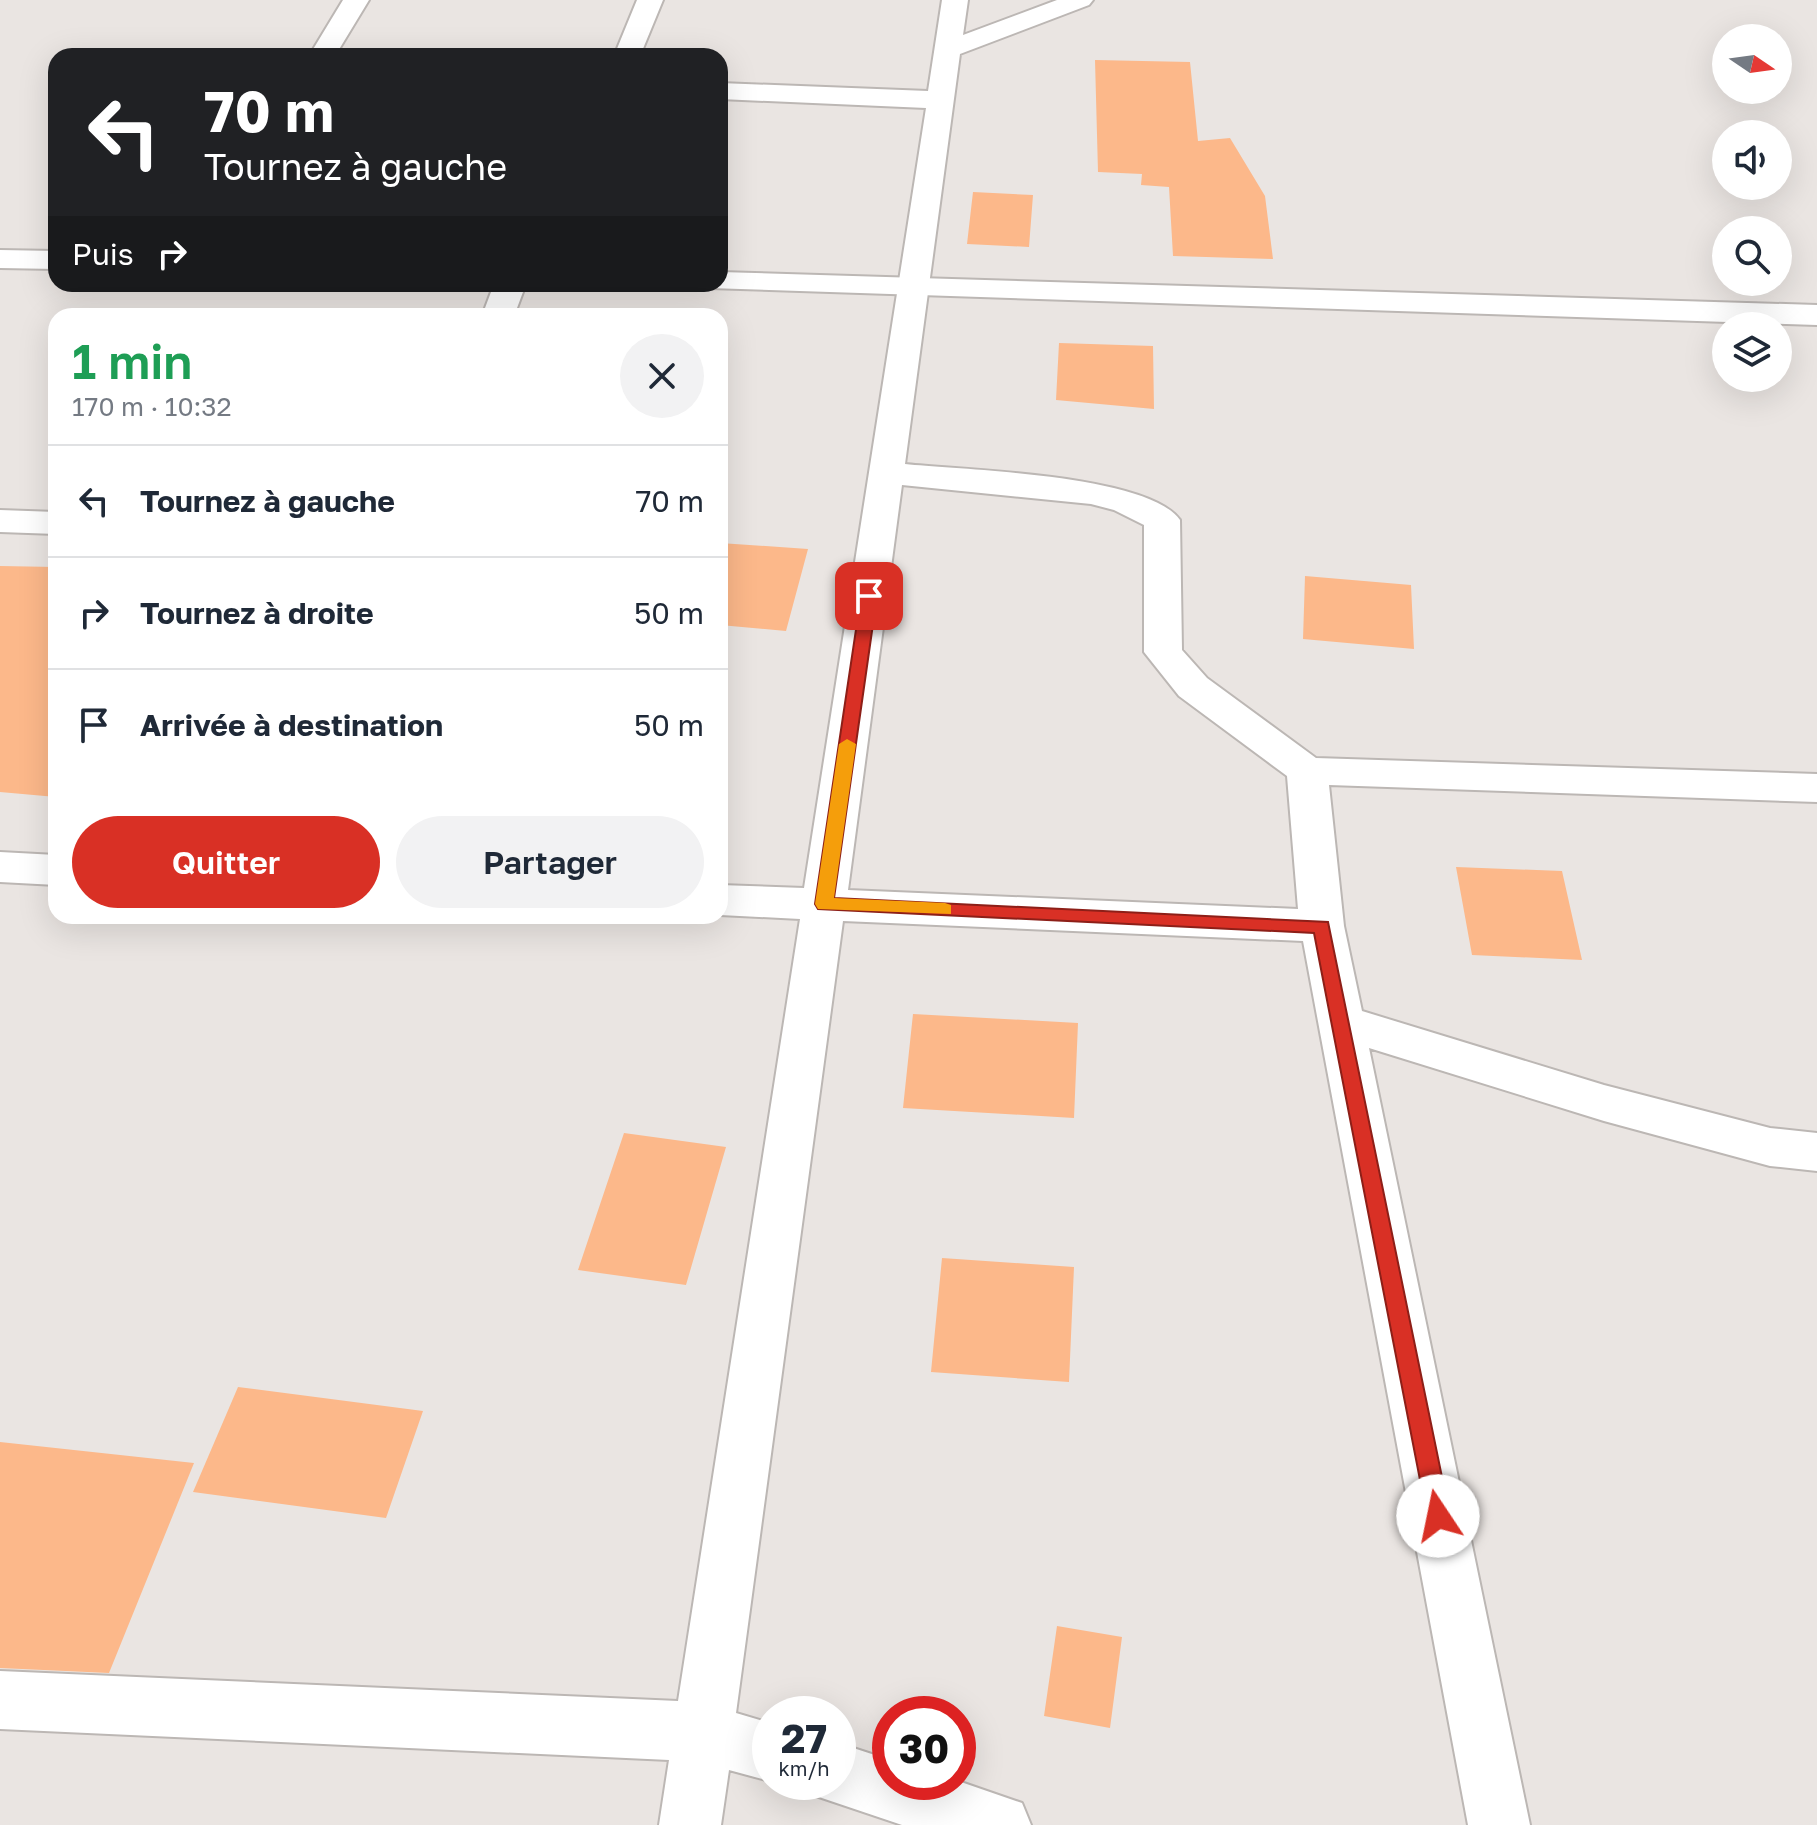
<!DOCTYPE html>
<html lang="fr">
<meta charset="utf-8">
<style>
body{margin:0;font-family:"Golos Text",sans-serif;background:#f2f2f3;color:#1f2937;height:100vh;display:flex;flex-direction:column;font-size:30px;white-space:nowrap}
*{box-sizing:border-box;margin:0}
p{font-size:26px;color:#747a83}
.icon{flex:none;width:44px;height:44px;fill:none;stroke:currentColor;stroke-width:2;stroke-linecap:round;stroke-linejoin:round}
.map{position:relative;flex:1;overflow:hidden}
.side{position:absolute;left:48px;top:308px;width:680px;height:616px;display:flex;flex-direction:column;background:#fff;border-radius:24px;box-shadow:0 8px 32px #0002}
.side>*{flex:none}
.top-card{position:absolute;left:48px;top:48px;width:680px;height:244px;border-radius:24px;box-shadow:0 8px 32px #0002;background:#202124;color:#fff;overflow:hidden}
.needle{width:52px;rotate:103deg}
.controls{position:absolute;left:1712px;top:24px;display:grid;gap:16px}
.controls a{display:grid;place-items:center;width:80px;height:80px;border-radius:50%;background:#fff;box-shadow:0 8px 32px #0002;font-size:40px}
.speed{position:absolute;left:752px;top:1696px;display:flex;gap:16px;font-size:40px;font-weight:700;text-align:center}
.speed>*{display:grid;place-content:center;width:104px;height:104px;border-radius:50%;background:#fff;box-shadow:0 8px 32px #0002;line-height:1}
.speed small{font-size:20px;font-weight:400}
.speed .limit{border:12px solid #d22;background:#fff;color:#111}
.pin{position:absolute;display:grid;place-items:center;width:68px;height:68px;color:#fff;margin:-34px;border-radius:16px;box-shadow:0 4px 12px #0006}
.me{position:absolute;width:88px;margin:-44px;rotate:349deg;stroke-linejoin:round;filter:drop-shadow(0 0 6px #0008)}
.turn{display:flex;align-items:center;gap:28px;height:168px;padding:0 24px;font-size:36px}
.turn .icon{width:104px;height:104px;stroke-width:2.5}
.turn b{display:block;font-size:56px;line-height:68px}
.then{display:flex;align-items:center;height:76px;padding:0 24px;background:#0003;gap:16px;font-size:30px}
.round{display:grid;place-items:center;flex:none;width:84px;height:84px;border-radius:42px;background:#f2f2f3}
.head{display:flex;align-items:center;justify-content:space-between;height:136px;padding:0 24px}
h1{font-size:48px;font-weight:600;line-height:60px;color:#1e9e55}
.primary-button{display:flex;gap:16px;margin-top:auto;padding:16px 24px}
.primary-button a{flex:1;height:92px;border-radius:48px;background:#d93025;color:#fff;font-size:32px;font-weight:600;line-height:92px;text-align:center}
.primary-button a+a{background:#f2f2f3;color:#1f2937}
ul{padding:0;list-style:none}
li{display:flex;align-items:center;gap:24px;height:112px;padding:0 24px;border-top:2px solid #e0e1e3}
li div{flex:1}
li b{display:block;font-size:30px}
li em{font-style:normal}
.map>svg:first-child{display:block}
.building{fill:#fcb88a}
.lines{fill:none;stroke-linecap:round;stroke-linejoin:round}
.minor-casing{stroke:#bcb7b4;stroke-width:4}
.tertiary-casing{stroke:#bcb7b4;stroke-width:4}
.minor{fill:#fff;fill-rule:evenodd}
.tertiary{fill:#fff;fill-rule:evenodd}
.route{fill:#d93025;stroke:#8d1f18;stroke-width:2}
.slow{fill:#f59e0b}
</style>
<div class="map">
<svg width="1817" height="1825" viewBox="0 0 1817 1825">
<rect width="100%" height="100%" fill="#eae5e2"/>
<!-- building -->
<path class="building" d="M1095 60 1190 62 1198 141 1230 138 1265 196 1273 259 1173 256 1169 187 1141 185 1142 174 1098 172Z
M973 192 1033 195 1029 247 967 244Z
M1059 343 1153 346 1154 409 1056 400Z
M720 543 808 549 786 631 720 625Z
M0 566 56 567V797L0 792Z
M1305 576 1411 585 1414 649 1303 639Z
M1456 867 1562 871 1582 960 1472 955Z
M913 1014 1078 1023 1074 1118 903 1108Z
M624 1133 726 1147 686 1285 578 1270Z
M942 1258 1074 1267 1069 1382 931 1372Z
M238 1387 423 1411 386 1518 193 1492Z
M0 1442 194 1463 109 1673 0 1668Z
M1057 1626 1122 1637 1110 1728 1044 1716Z"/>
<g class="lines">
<defs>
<path id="minor" d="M343 0H369L335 56H309Z
M637 0H663L640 56H614Z
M942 0H968L963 35 1057 0H1093L1089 5 960 54 905 464C962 470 1148 474 1180 520L1182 650 1207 678 1316 758 1817 774V802L1329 785 1344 926 1362 1011 1604 1085 1770 1128 1817 1133V1171L1770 1166 1604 1121 1369 1048 1530 1825H1468L1303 941 843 921 736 1713 770 1723 773 1782 729 1770 721 1825H659L669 1760 0 1729V1671L678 1701 800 919 720 915V885L804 888 926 108 720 99V83L928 91ZM902 485 1091 504 1114 510 1144 525V652L1179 696 1287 776 1298 909 848 890Z
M494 284H526L514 316H482Z
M0 510 56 512V534L0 532Z
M0 852 56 855V885L0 882Z
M838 1743 890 1760V1782L958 1781 1022 1803 1031 1825H902L816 1796 811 1782H838Z"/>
<path id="tertiary" d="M0 250 56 251V269L0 268Z
M720 272 1817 305V325L709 288 707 284H720Z"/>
</defs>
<!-- minor casing -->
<use href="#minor" class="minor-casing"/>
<!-- tertiary casing -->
<use href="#tertiary" class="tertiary-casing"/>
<!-- minor -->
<use href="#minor" class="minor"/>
<!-- tertiary -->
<use href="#tertiary" class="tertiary"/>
</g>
<!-- route -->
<path class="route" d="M869 591 877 596 834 898 1328 922 1450 1516 1446 1524 1438 1527 1430 1524 1427 1516 1314 933 818 909 815 904 861 596Z"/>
<!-- slow -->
<path class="slow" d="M847 739 856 744 834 898 945 903 951 905V914L818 909 815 904 839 744Z"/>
</svg>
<div class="controls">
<a><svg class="needle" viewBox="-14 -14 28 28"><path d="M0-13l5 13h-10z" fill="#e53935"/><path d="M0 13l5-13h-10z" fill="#747a83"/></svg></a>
<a><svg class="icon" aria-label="sound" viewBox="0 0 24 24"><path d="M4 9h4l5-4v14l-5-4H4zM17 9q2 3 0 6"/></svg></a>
<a><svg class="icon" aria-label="search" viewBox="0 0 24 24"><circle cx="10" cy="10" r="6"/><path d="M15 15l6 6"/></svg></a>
<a><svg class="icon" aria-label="layers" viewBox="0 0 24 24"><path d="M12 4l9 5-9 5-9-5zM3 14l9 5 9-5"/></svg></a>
</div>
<div class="speed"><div>27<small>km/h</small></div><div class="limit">30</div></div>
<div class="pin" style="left:869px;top:596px;background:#d93025"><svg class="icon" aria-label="arrive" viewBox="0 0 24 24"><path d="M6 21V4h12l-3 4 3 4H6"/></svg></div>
<svg class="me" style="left:1438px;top:1516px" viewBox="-20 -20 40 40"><circle r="19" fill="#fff"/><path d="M0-13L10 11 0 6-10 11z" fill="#d93025"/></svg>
<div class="top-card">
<div class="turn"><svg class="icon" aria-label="left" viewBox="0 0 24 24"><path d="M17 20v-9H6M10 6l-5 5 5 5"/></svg><div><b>70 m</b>Tournez à gauche</div></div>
<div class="then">Puis<svg class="icon" aria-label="right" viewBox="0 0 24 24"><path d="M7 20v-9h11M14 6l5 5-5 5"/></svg></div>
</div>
<section class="side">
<div class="head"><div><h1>1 min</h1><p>170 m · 10:32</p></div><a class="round"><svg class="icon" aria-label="close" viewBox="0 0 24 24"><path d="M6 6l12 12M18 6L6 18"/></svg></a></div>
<ul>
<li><svg class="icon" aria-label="left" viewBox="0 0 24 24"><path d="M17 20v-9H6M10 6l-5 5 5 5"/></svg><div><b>Tournez à gauche</b></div><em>70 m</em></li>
<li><svg class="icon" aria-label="right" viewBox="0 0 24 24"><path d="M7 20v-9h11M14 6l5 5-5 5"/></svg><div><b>Tournez à droite</b></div><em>50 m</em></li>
<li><svg class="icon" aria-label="arrive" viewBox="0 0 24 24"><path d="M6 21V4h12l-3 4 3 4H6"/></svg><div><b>Arrivée à destination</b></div><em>50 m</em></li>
</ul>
<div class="primary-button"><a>Quitter</a><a>Partager</a></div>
</section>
</div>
